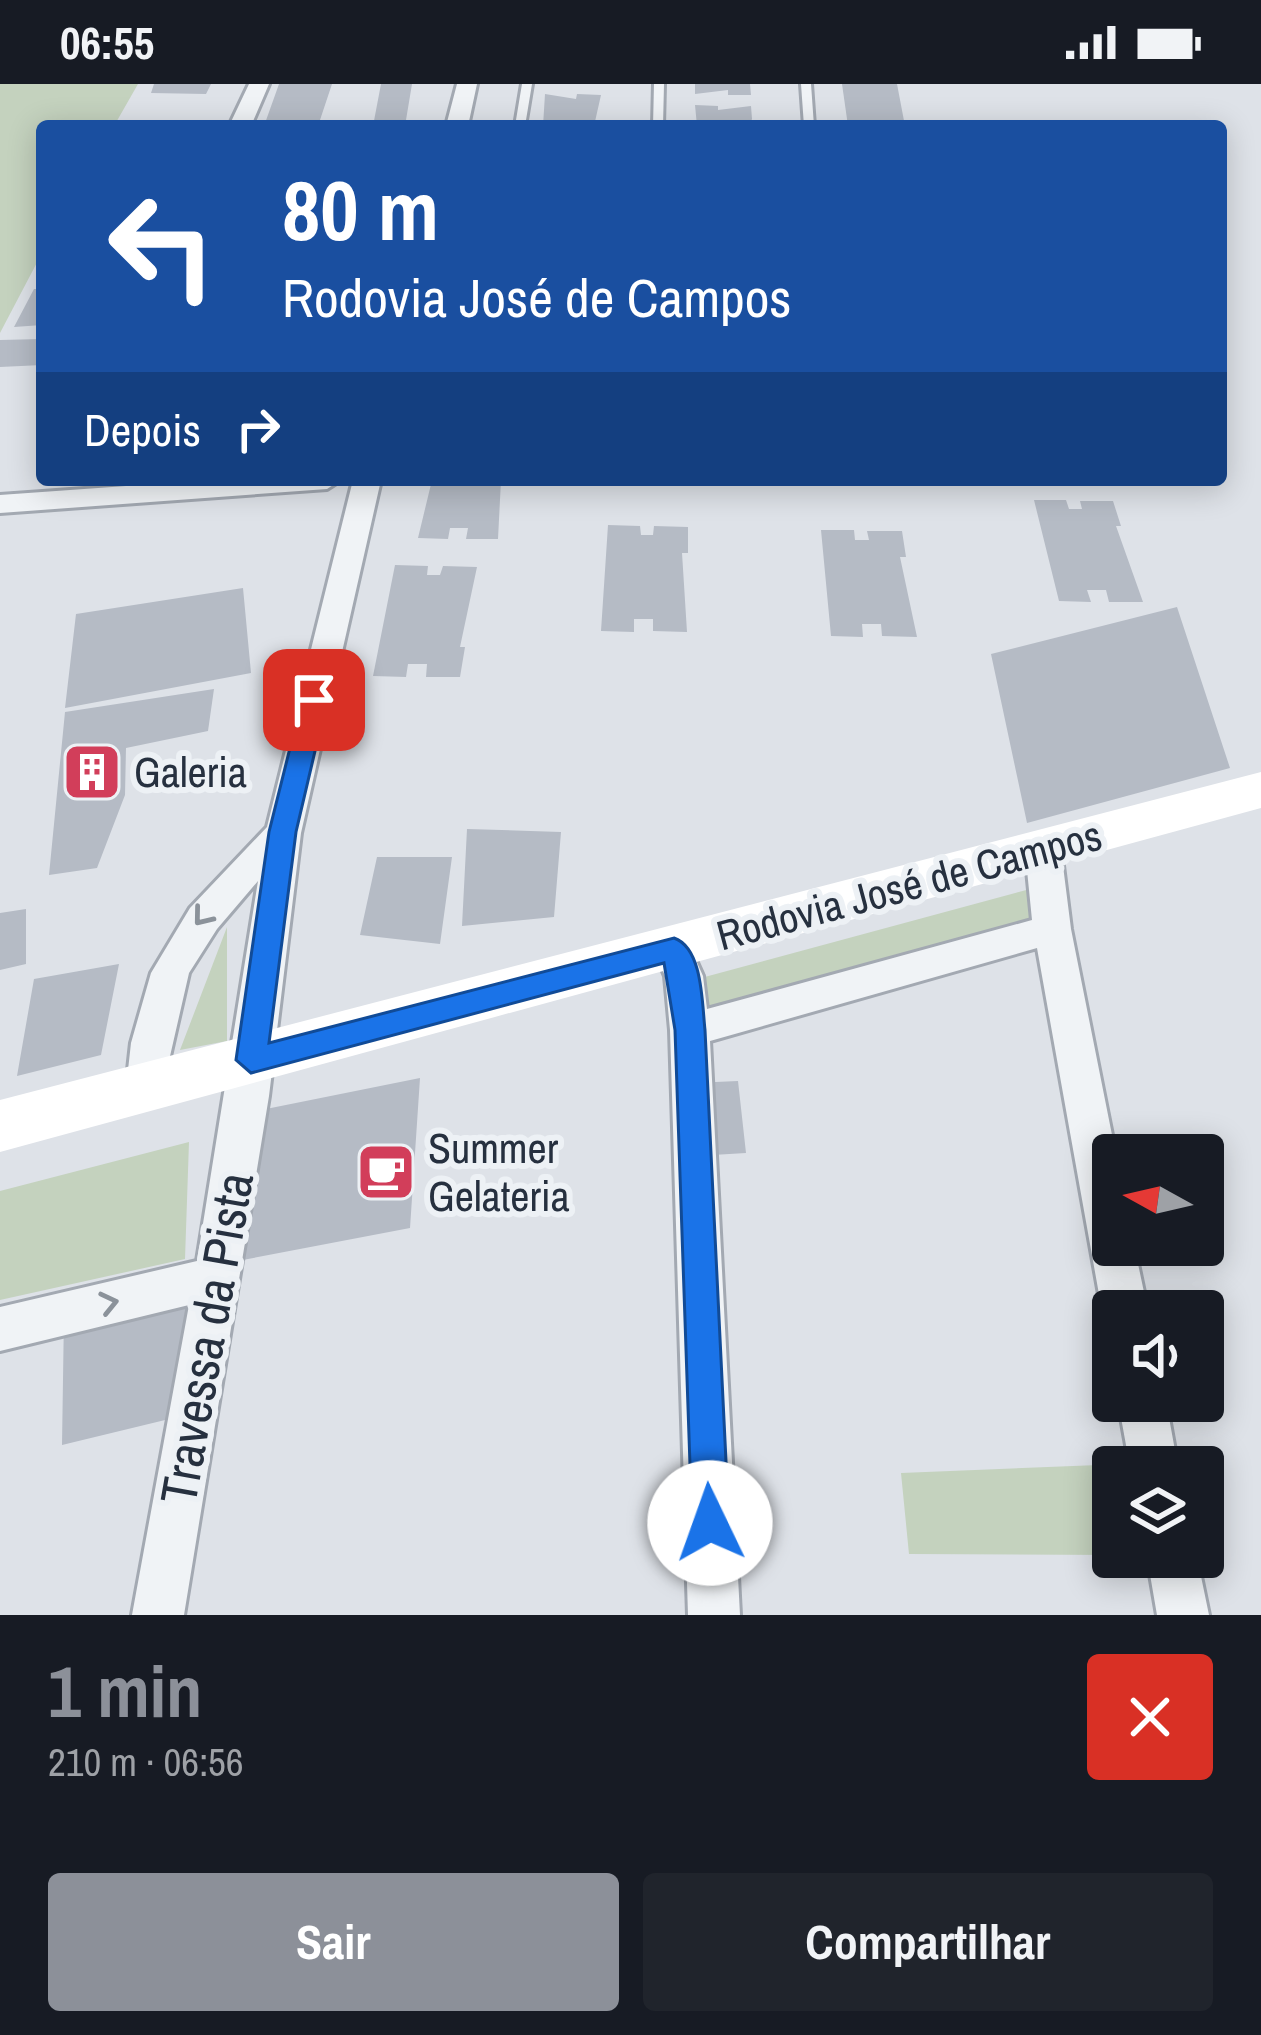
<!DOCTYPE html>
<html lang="pt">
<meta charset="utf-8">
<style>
body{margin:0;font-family:"Archivo Narrow",sans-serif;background:#20242c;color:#f1f3f6;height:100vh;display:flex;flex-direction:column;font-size:45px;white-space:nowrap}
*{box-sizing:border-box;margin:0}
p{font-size:39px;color:#9ea1a6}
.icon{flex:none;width:66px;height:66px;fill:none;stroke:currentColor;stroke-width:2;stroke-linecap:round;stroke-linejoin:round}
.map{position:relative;height:1531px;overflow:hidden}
.details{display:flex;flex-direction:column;background:#171b24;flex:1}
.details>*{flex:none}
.top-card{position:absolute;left:36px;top:36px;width:1191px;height:366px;border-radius:12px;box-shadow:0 6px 30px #0003;background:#1a4fa0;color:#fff;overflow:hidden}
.needle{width:78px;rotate:278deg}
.tools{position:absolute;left:1092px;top:1050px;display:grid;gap:24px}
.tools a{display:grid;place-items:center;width:132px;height:132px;border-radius:12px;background:#171b24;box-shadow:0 6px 30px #0003;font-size:60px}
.pin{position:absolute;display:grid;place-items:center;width:102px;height:102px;color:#fff;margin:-51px;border-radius:24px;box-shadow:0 6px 18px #0006}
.me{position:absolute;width:132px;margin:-66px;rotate:357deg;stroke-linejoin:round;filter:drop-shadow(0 0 9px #0008)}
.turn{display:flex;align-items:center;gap:42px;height:252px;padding:0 48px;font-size:54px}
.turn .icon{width:156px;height:156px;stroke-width:2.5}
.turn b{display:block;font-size:84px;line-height:102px}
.then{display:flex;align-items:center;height:114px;padding:0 48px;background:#0003;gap:24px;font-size:45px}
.round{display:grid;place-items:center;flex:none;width:126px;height:126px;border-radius:12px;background:#20242c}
.overview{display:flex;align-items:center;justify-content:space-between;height:204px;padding:0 48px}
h1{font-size:72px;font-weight:800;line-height:90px;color:#8c9099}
.primary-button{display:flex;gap:24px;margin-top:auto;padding:24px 48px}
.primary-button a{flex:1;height:138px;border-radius:12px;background:#8c9099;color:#fff;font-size:48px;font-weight:800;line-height:138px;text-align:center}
.primary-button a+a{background:#20242c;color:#f1f3f6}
.status{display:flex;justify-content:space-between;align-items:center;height:84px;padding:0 60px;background:#171b24;direction:ltr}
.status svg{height:33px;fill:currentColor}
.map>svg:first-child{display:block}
.green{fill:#c4d2be}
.building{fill:#b5bbc5}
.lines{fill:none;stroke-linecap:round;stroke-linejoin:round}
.lane-casing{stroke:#a3a9b2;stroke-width:6}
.street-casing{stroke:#a3a9b2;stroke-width:6}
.lane{fill:#f0f3f6;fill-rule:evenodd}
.street{fill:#f0f3f6;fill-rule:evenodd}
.secondary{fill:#fff;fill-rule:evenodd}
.oneway{stroke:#8b929a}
.route{fill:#1a73e8;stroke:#114b97;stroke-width:3}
.labels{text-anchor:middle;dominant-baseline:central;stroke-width:12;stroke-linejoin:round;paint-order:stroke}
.poi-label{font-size:42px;fill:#26303f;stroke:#edf1f5;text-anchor:start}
.street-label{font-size:42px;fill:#26303f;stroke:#edf1f5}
.near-street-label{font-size:51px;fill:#26303f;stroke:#edf1f5}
</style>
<div class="status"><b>06:55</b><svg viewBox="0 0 49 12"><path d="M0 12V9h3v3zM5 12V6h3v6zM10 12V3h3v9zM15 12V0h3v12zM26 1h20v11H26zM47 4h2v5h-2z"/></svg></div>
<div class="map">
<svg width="1261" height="1531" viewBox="0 0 1261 1531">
<rect width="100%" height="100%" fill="#dee2e8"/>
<!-- green -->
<path class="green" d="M0 0H138L114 42H42V169L0 249Z
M1030 805 1033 834 700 925 701 894Z
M227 843V957L180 966Z
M189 1058 185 1175 0 1216V1107Z
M1124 1380 1113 1383V1471L909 1470 901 1389Z"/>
<!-- building -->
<path class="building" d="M154 0H211L206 10 151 9Z
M279 0H332L318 42H264Z
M381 0H412L405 42H373Z
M695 0H750L751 11H728V6L695 10Z
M842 0H897L905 42H848Z
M545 10 576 15 577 10 601 11 594 42H543Z
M695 21 718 22V26L751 22 752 35 749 42H697Z
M34 205H42V241L14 243Z
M42 255V281L0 283V256Z
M432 396H501L498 455H466L468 444H450L448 455 418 454Z
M1034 416H1066L1069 425H1082L1080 417H1113L1121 442H1116L1143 518H1109L1106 506H1087L1091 518 1059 517Z
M608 441 640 442 641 451H653L654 442 688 443V469H682L687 548 653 547V535H634V548L601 547Z
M821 446H854L855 456H869L867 447H902L906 473H900L917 553 882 552 881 540H862L863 553 831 552Z
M395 481 428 482 427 491H440L443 482 477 483 460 563H465L460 593H426L427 580H408L406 593 373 592Z
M243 504 251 589 65 624 76 530Z
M1177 523 1230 684 1027 739 991 570Z
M214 605 208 647 126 664 125 711 97 784 49 791 65 628Z
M467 745 561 748 554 833 462 842Z
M377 773H452L440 860 360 851Z
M26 825V880L0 886V829Z
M119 880 101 971 17 992 34 895Z
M420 994 410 1144 232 1178 261 1026Z
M738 997 746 1069 696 1072 693 999Z
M218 1193 194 1329 62 1361 64 1230Z"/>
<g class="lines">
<defs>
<path id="lane" d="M522 0H532L525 42H515Z
M654 0H664L663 42H653Z
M801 0H811L814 42H804Z"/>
<path id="street" d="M249 0H269L251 42H229Z
M457 0H477L468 42H446Z
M210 396H341L327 405 0 429V411Z
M353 396H381L301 749 269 1012 184 1531H132L189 1221 0 1267V1223L197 1177 258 797 217 845 189 889 160 1016 146 1022 132 1016 126 1004 131 959 151 889 190 824 267 743Z
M1043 752 1056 756 1061 766 1071 845 1116 1071 1113 1161H1134L1148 1227H1113V1244L1102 1227 1037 864 710 957 740 1531H688L670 946 665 892 654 865 660 854 673 850 686 854 703 892 707 925 1032 836 1025 766 1030 756Z
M1118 1317H1166L1178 1383H1130Z
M1147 1473H1197L1209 1531H1157Z"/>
</defs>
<!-- lane casing -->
<use href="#lane" class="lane-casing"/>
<!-- street casing -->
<use href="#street" class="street-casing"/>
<!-- lane -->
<use href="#lane" class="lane"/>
<!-- street -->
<use href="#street" class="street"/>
<!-- secondary -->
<path class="secondary" d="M1261 688V724L0 1068V1016Z"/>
</g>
<!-- one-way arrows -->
<defs><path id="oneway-chevron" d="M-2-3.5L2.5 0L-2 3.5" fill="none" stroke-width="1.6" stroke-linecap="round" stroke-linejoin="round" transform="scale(3)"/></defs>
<g class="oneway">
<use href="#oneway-chevron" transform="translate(202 833) rotate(129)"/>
<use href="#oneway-chevron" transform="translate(109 1219) rotate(-13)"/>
</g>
<!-- route -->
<path class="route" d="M314 608 327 616 296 748 269 959 674 854C703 864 702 920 705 946L729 1439 724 1453 710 1458 697 1453 692 1439 675 946 664 879 251 989 236 976 269 748 302 616Z"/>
<!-- icons -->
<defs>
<symbol id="building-square" viewBox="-11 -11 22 22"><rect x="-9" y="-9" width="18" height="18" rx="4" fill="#d23e5a" stroke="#edf1f5"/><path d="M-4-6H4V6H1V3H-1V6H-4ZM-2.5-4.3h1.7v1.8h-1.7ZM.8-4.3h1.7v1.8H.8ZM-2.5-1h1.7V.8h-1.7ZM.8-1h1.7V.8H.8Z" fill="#fff"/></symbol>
<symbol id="cafe-square" viewBox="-11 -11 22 22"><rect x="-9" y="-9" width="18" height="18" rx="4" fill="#d23e5a" stroke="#edf1f5"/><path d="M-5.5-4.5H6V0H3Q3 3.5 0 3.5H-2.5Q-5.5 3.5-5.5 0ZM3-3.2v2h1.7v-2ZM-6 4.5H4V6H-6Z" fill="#fff"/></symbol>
</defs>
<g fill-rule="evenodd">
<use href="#building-square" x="59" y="655" width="66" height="66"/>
<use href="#cafe-square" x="353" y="1055" width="66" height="66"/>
</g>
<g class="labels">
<!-- poi labels -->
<g class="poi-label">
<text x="134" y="688">Galeria</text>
<text x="428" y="1064">Summer<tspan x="428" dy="48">Gelateria</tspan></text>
</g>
<!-- street labels -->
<g class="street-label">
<text transform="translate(909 801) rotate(-15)">Rodovia José de Campos</text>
</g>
<!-- near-street labels -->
<g class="near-street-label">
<text transform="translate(206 1254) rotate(-80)">Travessa da Pista</text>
</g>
</g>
</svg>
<div class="tools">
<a><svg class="needle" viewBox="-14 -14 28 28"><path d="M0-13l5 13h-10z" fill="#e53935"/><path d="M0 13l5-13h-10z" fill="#9ea1a6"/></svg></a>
<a><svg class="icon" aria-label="sound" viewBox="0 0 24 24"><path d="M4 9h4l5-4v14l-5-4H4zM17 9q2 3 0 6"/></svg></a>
<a><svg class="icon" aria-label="layers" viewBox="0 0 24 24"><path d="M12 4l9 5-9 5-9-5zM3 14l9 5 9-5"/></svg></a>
</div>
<div class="pin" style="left:314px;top:616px;background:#d93025"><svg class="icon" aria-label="arrive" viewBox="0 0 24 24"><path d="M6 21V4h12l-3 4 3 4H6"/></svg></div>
<svg class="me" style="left:710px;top:1439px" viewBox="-20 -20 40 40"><circle r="19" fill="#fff"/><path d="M0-13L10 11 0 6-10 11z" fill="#1a73e8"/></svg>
<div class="top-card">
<div class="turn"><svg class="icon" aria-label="left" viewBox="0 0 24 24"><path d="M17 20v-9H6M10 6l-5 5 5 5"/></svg><div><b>80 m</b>Rodovia José de Campos</div></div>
<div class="then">Depois<svg class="icon" aria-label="right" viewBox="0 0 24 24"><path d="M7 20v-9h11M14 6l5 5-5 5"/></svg></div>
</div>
</div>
<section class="details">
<div class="overview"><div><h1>1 min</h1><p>210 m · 06:56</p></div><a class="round" style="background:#d93025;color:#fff"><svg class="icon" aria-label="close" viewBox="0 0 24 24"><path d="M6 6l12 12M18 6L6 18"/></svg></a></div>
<div class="primary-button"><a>Sair</a><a>Compartilhar</a></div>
</section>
